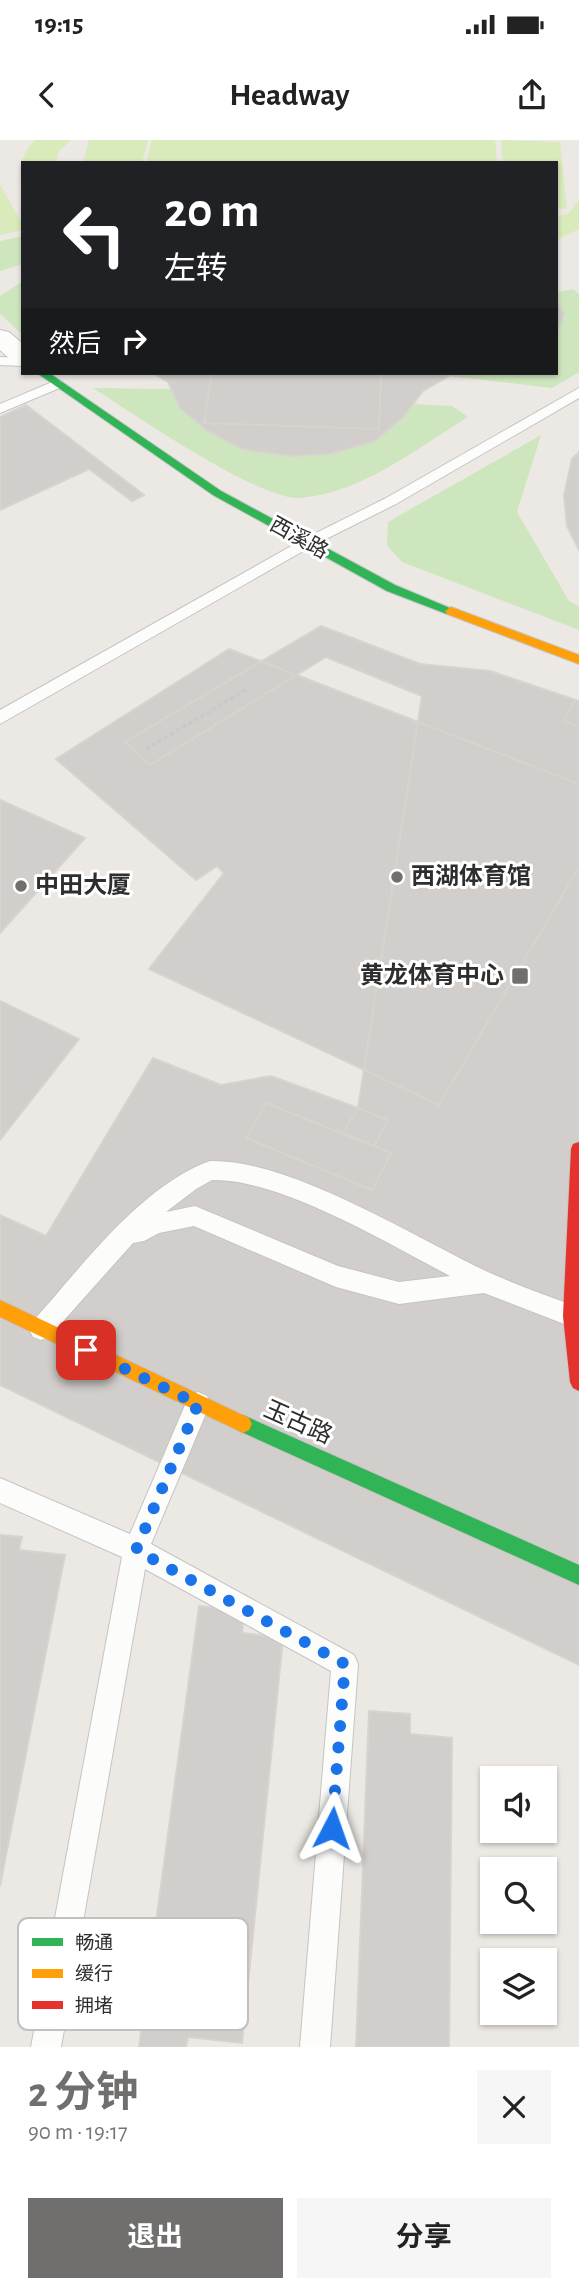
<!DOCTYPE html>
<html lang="zh">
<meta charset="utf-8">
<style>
body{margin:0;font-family:"Alegreya Sans","Noto Sans SC",sans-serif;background:#f6f6f6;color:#222;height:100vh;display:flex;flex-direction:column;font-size:26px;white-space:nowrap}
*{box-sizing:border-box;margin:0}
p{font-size:23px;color:#767676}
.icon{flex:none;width:38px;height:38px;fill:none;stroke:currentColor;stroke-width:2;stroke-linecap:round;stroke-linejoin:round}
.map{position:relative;height:1907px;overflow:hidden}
.drawer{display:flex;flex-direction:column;background:#fff;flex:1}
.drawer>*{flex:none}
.banner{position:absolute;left:21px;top:21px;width:537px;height:214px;border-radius:0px;box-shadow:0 2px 5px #0004;background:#202124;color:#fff;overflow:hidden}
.tools{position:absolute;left:480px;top:1626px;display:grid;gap:14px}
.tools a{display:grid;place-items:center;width:77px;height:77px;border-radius:0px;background:#fff;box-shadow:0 2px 5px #0004;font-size:35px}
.pin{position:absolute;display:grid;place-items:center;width:60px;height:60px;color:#fff;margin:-30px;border-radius:14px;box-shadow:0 4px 10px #0006}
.me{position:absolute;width:77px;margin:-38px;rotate:4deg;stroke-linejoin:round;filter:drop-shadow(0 0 5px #0008)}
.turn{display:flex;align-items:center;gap:24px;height:147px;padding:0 28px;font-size:32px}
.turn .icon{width:91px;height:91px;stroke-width:2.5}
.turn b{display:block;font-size:49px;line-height:60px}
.then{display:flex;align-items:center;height:66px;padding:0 28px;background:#0003;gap:14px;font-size:26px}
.round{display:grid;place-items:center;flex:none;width:74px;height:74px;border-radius:0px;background:#f6f6f6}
.summary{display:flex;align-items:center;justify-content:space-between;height:119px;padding:0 28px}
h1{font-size:42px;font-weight:700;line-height:52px;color:#706f6e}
.primary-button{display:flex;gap:14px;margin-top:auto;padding:14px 28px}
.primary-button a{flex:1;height:80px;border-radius:0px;background:#706f6e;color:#fff;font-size:28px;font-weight:700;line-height:80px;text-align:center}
.primary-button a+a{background:#f6f6f6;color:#222}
.status{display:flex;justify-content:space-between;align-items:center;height:49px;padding:0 35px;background:#fff;direction:ltr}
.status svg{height:19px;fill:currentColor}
header{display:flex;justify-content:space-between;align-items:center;height:91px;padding:0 28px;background:#fff;font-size:32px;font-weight:700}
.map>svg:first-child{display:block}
.green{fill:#cee6be}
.pitch{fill:#d9eabb}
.building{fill:#d1cecb;stroke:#d7d4d0;stroke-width:2}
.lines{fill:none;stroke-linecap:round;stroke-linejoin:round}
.lane-casing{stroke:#c5c4c5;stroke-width:2}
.street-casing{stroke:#c5c4c5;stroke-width:2}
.fast-casing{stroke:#c5c4c5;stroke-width:2}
.slow-casing{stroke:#c5c4c5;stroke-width:2}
.jam-casing{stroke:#c5c4c5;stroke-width:2}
.path{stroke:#c9c9c8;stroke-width:3.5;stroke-dasharray:4.5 2.5;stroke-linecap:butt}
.lane{fill:#fcfcfb;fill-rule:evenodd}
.street{fill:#fcfcfb;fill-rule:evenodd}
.fast{fill:#30b455;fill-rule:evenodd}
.slow{fill:#ff9f0a;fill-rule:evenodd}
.jam{fill:#e5322d;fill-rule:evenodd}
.route{stroke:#1a73e8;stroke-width:12;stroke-dasharray:0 21.6}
.poi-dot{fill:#706f6e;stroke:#fff;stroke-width:2.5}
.labels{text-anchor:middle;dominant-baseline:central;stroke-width:6;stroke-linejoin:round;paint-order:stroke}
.far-street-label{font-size:21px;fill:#2e2e2e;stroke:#fff}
.poi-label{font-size:24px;font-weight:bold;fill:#2e2e2e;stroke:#fff;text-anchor:start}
.street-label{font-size:24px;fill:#2e2e2e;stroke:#fff}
.key{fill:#fff;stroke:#c0c0c0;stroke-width:2}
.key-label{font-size:19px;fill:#2e2e2e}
</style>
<div class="status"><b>19:15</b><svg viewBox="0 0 49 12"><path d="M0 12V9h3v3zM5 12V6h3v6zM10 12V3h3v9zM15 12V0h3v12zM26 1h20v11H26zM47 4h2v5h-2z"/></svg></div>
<header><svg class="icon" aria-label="back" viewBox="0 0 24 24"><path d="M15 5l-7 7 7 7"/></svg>Headway<svg class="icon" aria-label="share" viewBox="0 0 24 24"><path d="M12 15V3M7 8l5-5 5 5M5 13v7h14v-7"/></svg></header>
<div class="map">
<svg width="579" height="1907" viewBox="0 0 579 1907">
<rect width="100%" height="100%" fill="#ece8e4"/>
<!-- green -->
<path class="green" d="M23 96V124L0 131V101Z
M23 141V195L0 174V156Z
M573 149 579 154V232L552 248 449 236 454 233H556L557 197 564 173 557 160V152Z
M93 248 171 249 180 268 206 290 242 309 292 316 329 314 413 264 452 266 468 277C416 309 362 353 300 358 260 361 132 273 93 248Z
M541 295 517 372 569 461 579 466V490L402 422 387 405 388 382Z"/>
<!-- pitch -->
<path class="pitch" d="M35 0H71L59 11 56 23H23V50C17 31 21 14 35 0Z
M89 0H148L142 23H83Z
M152 0H495L497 23H146Z
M501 0 560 2 567 69H557L556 23H503Z
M0 45 23 85V90L0 95Z
M579 59V89L557 100V77L570 72Z"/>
<!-- building -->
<path class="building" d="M556 160 564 173 556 197Z
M153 233H454L423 251 403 277 375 301 329 314 292 316 242 309 206 290 180 268 168 242Z
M212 233H381L379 289 204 283Z
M26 265 144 355 132 361 89 329 0 370V277Z
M579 312V410L567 386 564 355 572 319Z
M321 486 420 524 490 531 579 561V1525L0 1245V1075L46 1096 153 918 221 945 271 936 358 968 422 556 326 517 150 625 125 602Z
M229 509 579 644V727L439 965 149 829 224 733 217 726 196 740 56 619Z
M576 560 579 561V587L563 581Z
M0 660 85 698 0 793Z
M0 861 79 899 0 1000Z
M266 963 391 1013 372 1050 246 998Z
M358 968 388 980 374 1006 343 993Z
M0 1395 22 1397 19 1410 65 1415 0 1746Z
M199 1466 245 1471 242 1493 283 1498 242 1903 188 1897 186 1907H139Z
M369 1571 410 1574V1594L452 1598 449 1907H356Z"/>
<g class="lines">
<defs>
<path id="lane" d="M0 217 23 218V226L0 225Z
M57 240 62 241V247L0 273V264Z
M579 248V258L396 364 312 406 0 584V570L302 400 386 358Z
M210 1021C291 1019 415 1098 490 1133 519 1146 549 1156 579 1168V1184L572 1187 484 1153 399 1164 336 1147 194 1086 159 1093 144 1101 133 1103 49 1197 41 1200 33 1197 29 1189 33 1181C82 1127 139 1047 210 1021ZM212 1040C279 1038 389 1104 450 1136L399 1142 338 1126 195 1066 166 1072 196 1049Z
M198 1252 207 1256 210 1264 151 1404 354 1515 358 1524 330 1907H300L331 1531 145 1429 61 1907H31L122 1417 0 1363V1338L130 1394 189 1256Z"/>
<path id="street" d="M0 190 9 192 23 204V225L14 223 0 210Z"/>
<path id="fast" d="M37 233H49L221 351 395 445 457 471 455 474H447L387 451 213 355Z
M243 1275 579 1425V1445L237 1290 234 1284 237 1278Z"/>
<path id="slow" d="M451 467 579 515V524L447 474 445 471Z
M0 1160 249 1278 252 1284 249 1290 243 1293 237 1290 0 1177Z"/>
<path id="jam" d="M579 1002V1251L573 1248 570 1242 563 1176 571 1009 573 1004Z"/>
</defs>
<!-- lane casing -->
<use href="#lane" class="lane-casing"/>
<!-- street casing -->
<use href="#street" class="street-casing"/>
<!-- fast casing -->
<use href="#fast" class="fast-casing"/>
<!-- slow casing -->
<use href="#slow" class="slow-casing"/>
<!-- jam casing -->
<use href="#jam" class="jam-casing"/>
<!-- path -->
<path class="path" d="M146 609 247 549"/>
<!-- lane -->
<use href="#lane" class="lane"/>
<!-- street -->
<use href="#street" class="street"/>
<!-- fast -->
<use href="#fast" class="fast"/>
<!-- slow -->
<use href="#slow" class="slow"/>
<!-- jam -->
<use href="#jam" class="jam"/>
</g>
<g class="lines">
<!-- route -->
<path class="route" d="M86 1210 198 1264 136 1410 345 1524 332 1688"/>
</g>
<!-- markers -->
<g class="poi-dot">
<circle cx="397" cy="737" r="7"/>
<circle cx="21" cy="746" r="7"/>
<rect x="511" y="827" width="18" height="18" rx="3.5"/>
</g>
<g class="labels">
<!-- far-street labels -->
<g class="far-street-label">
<text transform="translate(299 398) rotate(29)">西溪路</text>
</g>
<!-- poi labels -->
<g class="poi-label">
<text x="411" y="737">西湖体育馆</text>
<text x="35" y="746">中田大厦</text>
<text x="504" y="836" text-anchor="end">黄龙体育中心</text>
</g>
<!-- street labels -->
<g class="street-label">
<text transform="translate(298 1283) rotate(24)">玉古路</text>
</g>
</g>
<!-- legend -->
<rect x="18" y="1778" width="230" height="112" rx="10" class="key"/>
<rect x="32" y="1798" width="31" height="8" fill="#30b455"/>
<rect x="32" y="1829" width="31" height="9" fill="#ff9f0a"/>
<rect x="32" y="1861" width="31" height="8" fill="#e5322d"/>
<g class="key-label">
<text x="75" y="1809">畅通</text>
<text x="75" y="1840">缓行</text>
<text x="75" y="1872">拥堵</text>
</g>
</svg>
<div class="tools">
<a><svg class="icon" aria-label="sound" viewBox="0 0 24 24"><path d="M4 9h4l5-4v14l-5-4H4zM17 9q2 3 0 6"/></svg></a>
<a><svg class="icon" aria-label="search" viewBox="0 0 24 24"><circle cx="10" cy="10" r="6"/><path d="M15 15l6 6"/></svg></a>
<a><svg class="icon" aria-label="layers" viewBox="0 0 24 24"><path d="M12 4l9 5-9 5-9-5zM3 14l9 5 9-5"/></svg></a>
</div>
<div class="pin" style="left:86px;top:1210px;background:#d93025"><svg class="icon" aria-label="arrive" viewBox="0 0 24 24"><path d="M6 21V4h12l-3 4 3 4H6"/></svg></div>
<svg class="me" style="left:332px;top:1688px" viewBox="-20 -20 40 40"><path d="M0-17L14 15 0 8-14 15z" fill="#1a73e8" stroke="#fff" stroke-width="4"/></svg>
<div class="banner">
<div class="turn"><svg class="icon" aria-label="left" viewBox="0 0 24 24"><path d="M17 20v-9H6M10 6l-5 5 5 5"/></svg><div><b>20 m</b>左转</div></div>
<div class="then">然后<svg class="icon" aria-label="right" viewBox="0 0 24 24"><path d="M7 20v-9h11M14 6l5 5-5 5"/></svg></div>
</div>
</div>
<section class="drawer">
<div class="summary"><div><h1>2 分钟</h1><p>90 m · 19:17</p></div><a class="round"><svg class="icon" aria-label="close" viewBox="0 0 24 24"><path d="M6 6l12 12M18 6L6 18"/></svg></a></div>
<div class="primary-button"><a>退出</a><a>分享</a></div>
</section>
